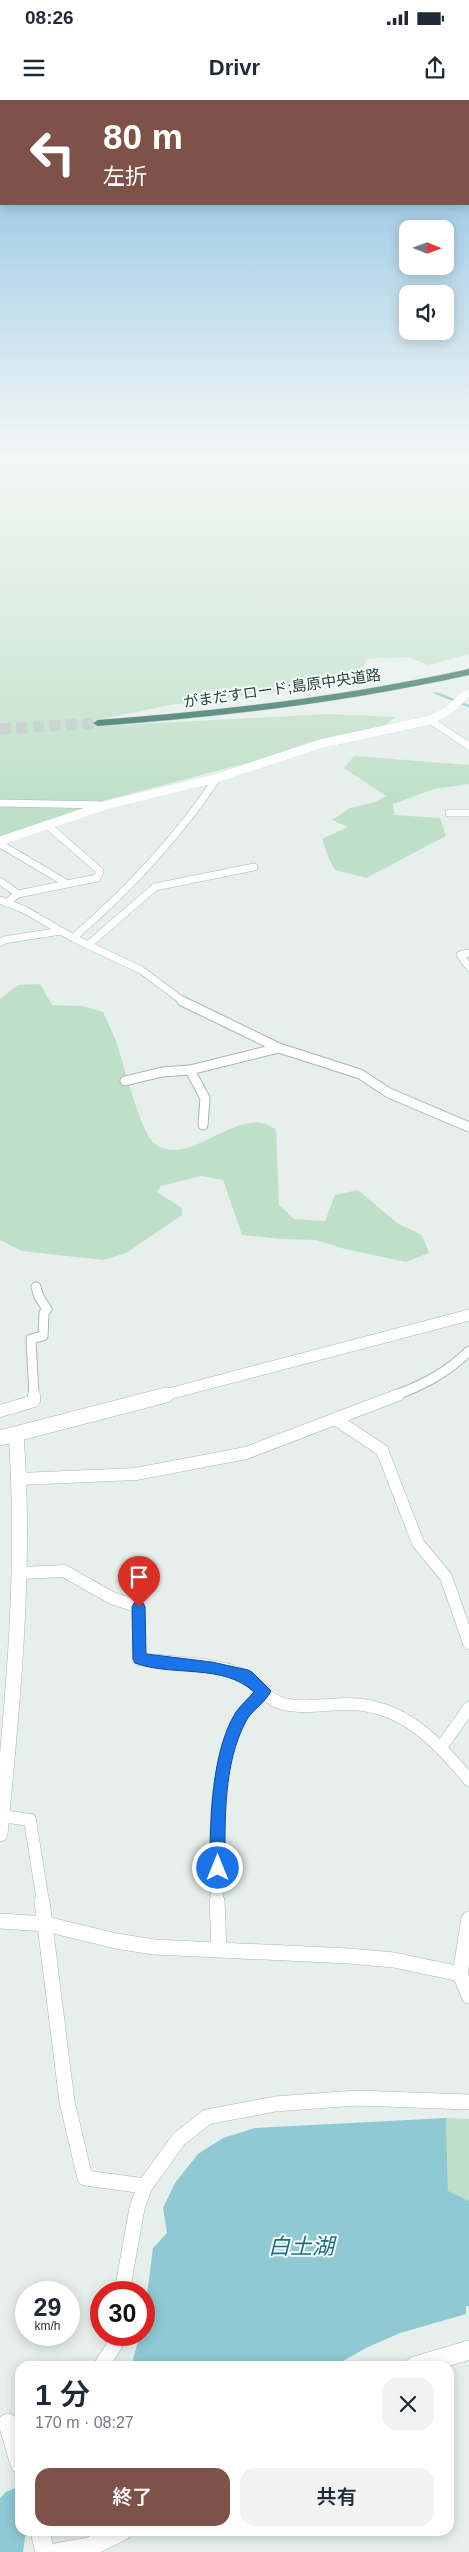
<!DOCTYPE html>
<html lang="ja">
<meta charset="utf-8">
<style>
body{margin:0;font-family:Arial,"Noto Sans JP",sans-serif;background:#f2f2f3;color:#1f2937;height:100vh;display:flex;flex-direction:column;font-size:19px;white-space:nowrap}
*{box-sizing:border-box;margin:0}
p{font-size:16px;color:#747a83}
.icon{flex:none;width:28px;height:28px;fill:none;stroke:currentColor;stroke-width:2;stroke-linecap:round;stroke-linejoin:round}
.map{position:relative;flex:1;overflow:hidden}
.drawer{position:absolute;left:15px;top:2261px;width:439px;height:175px;display:flex;flex-direction:column;background:#fff;border-radius:15px;box-shadow:0 2px 12px #0003}
.drawer>*{flex:none}
.hud{position:absolute;left:0px;top:0px;width:470px;height:105px;box-shadow:0 2px 12px #0003;background:#7f5249;color:#fff;overflow:hidden}
.needle{width:32px;rotate:91deg}
.buttons{position:absolute;left:399px;top:120px;display:grid;gap:10px}
.buttons a{display:grid;place-items:center;width:55px;height:55px;border-radius:10px;background:#fff;box-shadow:0 2px 12px #0003;font-size:25px}
.speed{position:absolute;left:15px;top:2181px;display:flex;gap:10px;font-size:25px;font-weight:700;text-align:center}
.speed>*{display:grid;place-content:center;width:65px;height:65px;border-radius:50%;background:#fff;box-shadow:0 2px 12px #0003;line-height:1}
.speed small{font-size:12px;font-weight:400}
.speed .limit{border:8px solid #d22;background:#fff;color:#111}
.pin{position:absolute;display:grid;place-items:center;width:42px;height:42px;color:#fff;margin:-51px -21px;border-radius:50% 50% 50% 0;rotate:-45deg;box-shadow:0 0 5px #0007}
.pin .icon{rotate:45deg}
.me{position:absolute;width:55px;margin:-28px;rotate:0deg;stroke-linejoin:round;filter:drop-shadow(0 0 4px #0008)}
.turn{display:flex;align-items:center;gap:18px;height:105px;padding:0 20px;font-size:22px}
.turn .icon{width:65px;height:65px;stroke-width:2.5}
.turn b{display:block;font-size:35px;line-height:42px}
.round{display:grid;place-items:center;flex:none;width:52px;height:52px;border-radius:15px;background:#f2f2f3}
.overview{display:flex;align-items:center;justify-content:space-between;height:85px;padding:0 20px}
h1{font-size:30px;font-weight:600;line-height:38px}
.primary-button{display:flex;gap:10px;margin-top:auto;padding:10px 20px}
.primary-button a{flex:1;height:58px;border-radius:15px;background:#7f5249;color:#fff;font-size:20px;font-weight:600;line-height:58px;text-align:center}
.primary-button a+a{background:#f2f2f3;color:#1f2937}
.status{display:flex;justify-content:space-between;align-items:center;height:35px;padding:0 25px;background:#fff;direction:ltr}
.status svg{height:14px;fill:currentColor}
header{display:flex;justify-content:space-between;align-items:center;height:65px;padding:0 20px;background:#fff;font-size:22px;font-weight:600}
.map>svg:first-child{display:block}
.green{fill:#bfe0c8}
.water{fill:#8ec9d4}
.lines{fill:none;stroke-linecap:round;stroke-linejoin:round}
.stream-far1{stroke:#8ec9d4;stroke-width:2}
.stream{stroke:#8ec9d4;stroke-width:2.5}
.river{fill:#8ec9d4;fill-rule:evenodd}
.motorway-tunnel{stroke:#bfccc8;stroke-width:11;stroke-dasharray:11 5.5;stroke-linecap:butt}
.minor-far3-casing{stroke:#a8b8b2;stroke-width:8}
.minor-far2-casing{stroke:#a8b8b2;stroke-width:11}
.minor-far1-casing{stroke:#a8b8b2;stroke-width:13}
.minor-casing{stroke:#a8b8b2;stroke-width:16}
.tertiary-far4-casing{stroke:#a8b8b2;stroke-width:8}
.tertiary-far3-casing{stroke:#a8b8b2;stroke-width:9}
.tertiary-far2-casing{stroke:#a8b8b2;stroke-width:12}
.tertiary-far1-casing{stroke:#a8b8b2;stroke-width:16}
.tertiary-casing{stroke:#a8b8b2;stroke-width:20}
.motorway-casing{stroke:#c2cac8;stroke-width:1}
.minor-far3{stroke:#fff;stroke-width:7}
.minor-far2{stroke:#fff;stroke-width:9}
.minor-far1{stroke:#fff;stroke-width:12}
.minor{stroke:#fff;stroke-width:15}
.tertiary-far4{stroke:#fff;stroke-width:7}
.tertiary-far3{stroke:#fff;stroke-width:9}
.tertiary-far2{stroke:#fff;stroke-width:11}
.tertiary-far1{stroke:#fff;stroke-width:15}
.tertiary{stroke:#fff;stroke-width:19}
.motorway{fill:#2f6f62;fill-rule:evenodd}
.route{fill:#1a73e8;stroke:#114b97}
.labels{text-anchor:middle;dominant-baseline:central;stroke-width:4;stroke-linejoin:round;paint-order:stroke}
.far-street-label{font-size:15px;fill:#24423a;stroke:#f7fbf9}
.near-water-label{font-size:22px;font-style:italic;fill:#1c6f80;stroke:#f7fbf9}
</style>
<div class="status"><b>08:26</b><svg viewBox="0 0 49 12"><path d="M0 12V9h3v3zM5 12V6h3v6zM10 12V3h3v9zM15 12V0h3v12zM26 1h20v11H26zM47 4h2v5h-2z"/></svg></div>
<header><svg class="icon" aria-label="menu" viewBox="0 0 24 24"><path d="M4 6h16M4 12h16M4 18h16"/></svg>Drivr<svg class="icon" aria-label="share" viewBox="0 0 24 24"><path d="M12 15V3M7 8l5-5 5 5M5 13v7h14v-7"/></svg></header>
<div class="map">
<svg width="469" height="2452" viewBox="0 0 469 2452">
<rect width="100%" height="100%" fill="#e6efeb"/>
<!-- green -->
<path class="green" d="M0 358H469V554L428 565 408 557 366 559 363 570 271 593 170 605 92 621 101 626 328 614 396 617 381 628 83 706 88 707 0 737Z
M354 656 469 665V684L434 689 393 704 394 715 440 718 446 736 366 778 335 770 329 759 322 739 348 727 332 720 350 708 375 702 386 696 344 668Z
M40 884 52 905 83 906 103 912C108 923 114 935 118 947 124 966 141 1032 154 1043 185 1068 227 1017 262 1023 267 1024 272 1028 276 1029L279 1105 294 1119 325 1121 335 1095 358 1090 397 1123 422 1135 429 1153 406 1162 345 1149 316 1140 282 1139 242 1135 223 1080 201 1076 161 1086 157 1092 182 1108V1115L126 1153 103 1160 22 1151 0 1140V899L18 885Z
M446 2018 469 2019V2101L448 2092Z"/>
<!-- water -->
<path class="water" d="M446 2018 448 2091 469 2101V2206H466V2214L400 2233 366 2248 334 2266H131L140 2235H144V2217L153 2148 167 2133 163 2108 175 2083 198 2054 223 2038 255 2028Z"/>
<g class="lines">
<!-- stream-far1 -->
<path class="stream-far1" d="M435 593 444 596"/>
<!-- stream -->
<path class="stream" d="M441 595 469 606"/>
<!-- river -->
<path class="river" d="M20 2386V2431H26L23 2452H0V2398L6 2392Z"/>
<!-- motorway-tunnel -->
<path class="motorway-tunnel" d="M0 629 98 623"/>
<defs>
<path id="minor-far3" d="M430 620 469 646
M0 703 106 705
M449 713H469
M0 744 66 783
M0 781 18 794
M0 800 25 810 73 838 141 870 184 902
M6 803 18 794 97 778 100 771 46 724
M73 838C128 790 177 739 217 678
M0 843 4 840 61 831
M88 845 155 787 254 767
M469 853 460 855 469 867"/>
<path id="minor-far2" d="M182 901 279 948 360 974 389 993 469 1027
M190 970 205 998 203 1025
M125 981 162 972 190 970 279 948
M34 1296 31 1239 43 1236 44 1213 47 1209 39 1197 36 1187
M394 1296C425 1284 445 1274 469 1251"/>
<path id="minor-far1" d="M0 1311 34 1301V1295
M335 1319 382 1350 418 1443 446 1477 469 1543
M20 1379 136 1374 246 1353 398 1295
M21 1473 64 1471 112 1498 139 1507V1559C172 1563 210 1562 241 1574 258 1580 265 1600 284 1604 305 1609 327 1604 348 1604 402 1604 437 1641 469 1680
M442 1646 469 1608
M2 1716 30 1720 43 1802
M217 1802C215 1742 212 1672 241 1617 246 1607 256 1599 264 1591"/>
<path id="minor" d="M42 1801 67 2002 85 2078 145 2086
M217 1801 219 1849
M469 1819 460 1874 469 1896
M0 1821 46 1824 116 1841 154 1847 349 1856 394 1860 460 1874
M122 2192 137 2108 145 2086 179 2039 207 2017 275 2004 356 1998 469 2002
M101 2266 114 2246 115 2235"/>
<path id="tertiary-far4" d="M464 596 469 592"/>
<path id="tertiary-far3" d="M0 741 107 705 217 678 320 644 430 620 448 611 465 595"/>
<path id="tertiary-far2" d="M161 1296 469 1215"/>
<path id="tertiary-far1" d="M0 1338 166 1295
M0 1734C13 1600 26 1468 16 1334"/>
<path id="tertiary" d="M415 2266 469 2250
M8 2323 20 2364
M40 2431 45 2452
M59 2452 89 2447 122 2431"/>
<path id="motorway" d="M469 569V575C346 602 223 617 98 626L93 623 98 620C223 611 346 596 469 569Z"/>
</defs>
<!-- minor-far3 casing -->
<use href="#minor-far3" class="minor-far3-casing"/>
<!-- minor-far2 casing -->
<use href="#minor-far2" class="minor-far2-casing"/>
<!-- minor-far1 casing -->
<use href="#minor-far1" class="minor-far1-casing"/>
<!-- minor casing -->
<use href="#minor" class="minor-casing"/>
<!-- tertiary-far4 casing -->
<use href="#tertiary-far4" class="tertiary-far4-casing"/>
<!-- tertiary-far3 casing -->
<use href="#tertiary-far3" class="tertiary-far3-casing"/>
<!-- tertiary-far2 casing -->
<use href="#tertiary-far2" class="tertiary-far2-casing"/>
<!-- tertiary-far1 casing -->
<use href="#tertiary-far1" class="tertiary-far1-casing"/>
<!-- tertiary casing -->
<use href="#tertiary" class="tertiary-casing"/>
<!-- motorway casing -->
<use href="#motorway" class="motorway-casing"/>
<!-- minor-far3 -->
<use href="#minor-far3" class="minor-far3"/>
<!-- minor-far2 -->
<use href="#minor-far2" class="minor-far2"/>
<!-- minor-far1 -->
<use href="#minor-far1" class="minor-far1"/>
<!-- minor -->
<use href="#minor" class="minor"/>
<!-- tertiary-far4 -->
<use href="#tertiary-far4" class="tertiary-far4"/>
<!-- tertiary-far3 -->
<use href="#tertiary-far3" class="tertiary-far3"/>
<!-- tertiary-far2 -->
<use href="#tertiary-far2" class="tertiary-far2"/>
<!-- tertiary-far1 -->
<use href="#tertiary-far1" class="tertiary-far1"/>
<!-- tertiary -->
<use href="#tertiary" class="tertiary"/>
<!-- motorway -->
<use href="#motorway" class="motorway"/>
</g>
<!-- sky -->
<linearGradient id="sky" x2="0" y2="1"><stop stop-color="#84bce0"/><stop offset="0.51" stop-color="#f4f8f6"/><stop offset="1" stop-color="#f4f8f6" stop-opacity="0"/></linearGradient>
<rect width="469" height="701" fill="url(#sky)"/>
<!-- route -->
<path class="route" d="M139 1501 143 1503 145 1507 146 1554 212 1562 248 1570 252 1572 271 1591C265 1603 252 1610 246 1621 223 1664 225 1721 225 1768L223 1773 218 1775 212 1773 210 1768C210 1722 211 1652 236 1612 241 1605 249 1598 254 1592 223 1563 172 1577 135 1563L133 1559 132 1507 134 1503Z"/>
<g class="labels">
<!-- far-street labels -->
<g class="far-street-label">
<text transform="translate(282 588) rotate(-8)">がまだすロード;島原中央道路</text>
</g>
<!-- near-water labels -->
<g class="near-water-label">
<text x="301" y="2146">白土湖</text>
</g>
</g>
</svg>
<div class="buttons">
<a><svg class="needle" viewBox="-14 -14 28 28"><path d="M0-13l5 13h-10z" fill="#e53935"/><path d="M0 13l5-13h-10z" fill="#747a83"/></svg></a>
<a><svg class="icon" aria-label="sound" viewBox="0 0 24 24"><path d="M4 9h4l5-4v14l-5-4H4zM17 9q2 3 0 6"/></svg></a>
</div>
<div class="speed"><div>29<small>km/h</small></div><div class="limit">30</div></div>
<div class="pin" style="left:139px;top:1507px;background:#d93025"><svg class="icon" aria-label="arrive" viewBox="0 0 24 24"><path d="M6 21V4h12l-3 4 3 4H6"/></svg></div>
<svg class="me" style="left:218px;top:1768px" viewBox="-20 -20 40 40"><circle r="17" fill="#1a73e8" stroke="#fff" stroke-width="3"/><path d="M0-11L8 9 0 5-8 9z" fill="#fff"/></svg>
<div class="hud">
<div class="turn"><svg class="icon" aria-label="left" viewBox="0 0 24 24"><path d="M17 20v-9H6M10 6l-5 5 5 5"/></svg><div><b>80 m</b>左折</div></div>
</div>
<section class="drawer">
<div class="overview"><div><h1>1 分</h1><p>170 m · 08:27</p></div><a class="round"><svg class="icon" aria-label="close" viewBox="0 0 24 24"><path d="M6 6l12 12M18 6L6 18"/></svg></a></div>
<div class="primary-button"><a>終了</a><a>共有</a></div>
</section>
</div>
